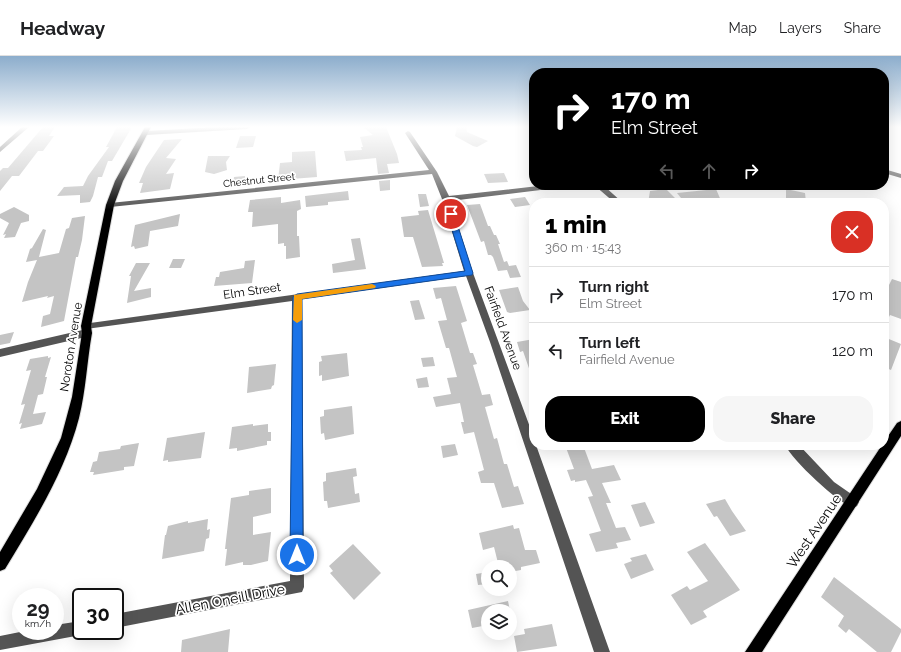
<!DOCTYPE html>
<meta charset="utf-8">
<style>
body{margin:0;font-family:Raleway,sans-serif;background:#f6f6f6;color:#202124;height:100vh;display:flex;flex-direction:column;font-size:15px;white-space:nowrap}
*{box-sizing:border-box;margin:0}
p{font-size:13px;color:#757577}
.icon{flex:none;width:22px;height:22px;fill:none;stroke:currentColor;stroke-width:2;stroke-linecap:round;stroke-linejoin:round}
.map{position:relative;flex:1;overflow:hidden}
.drawer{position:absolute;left:529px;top:142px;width:360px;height:252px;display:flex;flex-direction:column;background:#fff;border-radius:16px;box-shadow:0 4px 16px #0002}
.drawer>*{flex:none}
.top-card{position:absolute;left:529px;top:12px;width:360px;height:122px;border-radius:16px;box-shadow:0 4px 16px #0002;background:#000;color:#fff;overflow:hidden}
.tools{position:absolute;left:481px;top:504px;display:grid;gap:8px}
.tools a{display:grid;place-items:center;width:36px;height:36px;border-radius:50%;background:#fff;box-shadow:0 4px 16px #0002;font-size:20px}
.speed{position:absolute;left:12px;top:532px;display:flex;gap:8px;font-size:20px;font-weight:700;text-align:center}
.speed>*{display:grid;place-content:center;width:52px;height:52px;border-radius:50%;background:#fff;box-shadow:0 4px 16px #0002;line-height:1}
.speed small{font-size:10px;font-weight:400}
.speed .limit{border:2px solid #111;border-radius:6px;background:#fff;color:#111}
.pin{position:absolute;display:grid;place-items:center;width:34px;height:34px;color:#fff;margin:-17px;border:2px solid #fff;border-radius:50%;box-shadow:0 1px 4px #0007}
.me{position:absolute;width:44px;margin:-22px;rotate:0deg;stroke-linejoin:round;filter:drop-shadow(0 0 3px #0008)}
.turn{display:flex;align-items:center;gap:14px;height:84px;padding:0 16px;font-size:18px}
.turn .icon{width:52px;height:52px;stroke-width:2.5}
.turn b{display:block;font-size:28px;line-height:34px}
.lanes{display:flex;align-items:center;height:38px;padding:0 16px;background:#0003;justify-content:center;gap:20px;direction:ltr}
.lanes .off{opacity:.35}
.round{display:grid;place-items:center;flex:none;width:42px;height:42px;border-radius:16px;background:#f6f6f6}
.overview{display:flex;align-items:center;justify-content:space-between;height:68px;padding:0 16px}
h1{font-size:24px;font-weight:800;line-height:30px;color:#000}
.button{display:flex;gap:8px;margin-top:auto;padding:8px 16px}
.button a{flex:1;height:46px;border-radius:16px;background:#000;color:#fff;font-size:16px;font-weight:800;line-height:46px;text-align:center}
.button a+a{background:#f6f6f6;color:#202124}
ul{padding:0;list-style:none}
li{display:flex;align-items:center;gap:12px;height:56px;padding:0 16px;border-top:1px solid #e0e0e0}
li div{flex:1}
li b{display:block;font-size:15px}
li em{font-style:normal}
header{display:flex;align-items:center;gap:24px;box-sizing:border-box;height:56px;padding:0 20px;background:#fff;border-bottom:1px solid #e0e0e0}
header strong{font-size:19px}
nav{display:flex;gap:22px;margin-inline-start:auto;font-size:14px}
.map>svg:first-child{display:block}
.building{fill:#c4c4c4}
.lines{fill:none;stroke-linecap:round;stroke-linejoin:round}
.major-casing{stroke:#dbdbdb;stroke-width:2}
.minor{fill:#545454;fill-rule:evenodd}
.major{fill:#000;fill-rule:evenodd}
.route{fill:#1a73e8;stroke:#114b97}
.slow{fill:#f59e0b}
.labels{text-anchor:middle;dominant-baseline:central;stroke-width:3.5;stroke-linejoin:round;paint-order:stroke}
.far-street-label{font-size:10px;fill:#000;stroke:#fff}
.street-label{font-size:12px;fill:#000;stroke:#fff}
.near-street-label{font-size:14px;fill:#000;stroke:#fff}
</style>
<header>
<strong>Headway</strong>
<nav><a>Map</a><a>Layers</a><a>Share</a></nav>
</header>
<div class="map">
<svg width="901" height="596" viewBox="0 0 901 596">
<rect width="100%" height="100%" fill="#fff"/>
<!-- building -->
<path class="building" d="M43 71H55L49 80H54L43 95H38L19 120H12L0 135V115L3 112H8Z
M117 71H132L112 105H108L102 121H98L93 140 90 146 80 147V139L57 140 64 131 83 130 88 120 109 91H106Z
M363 71H386L397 98 399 107 387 108 389 117 378 118 376 102 346 105 344 95 362 94 361 91H363L360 81 373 79Z
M457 71H466L467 76 488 85 477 91 473 90 455 80Z
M240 80H256L253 91 236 92Z
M182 83 166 102 176 103 166 118 174 117 170 133 140 137 143 127H139L146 111 164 84Z
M315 95 317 121 278 124 280 107 292 106V96Z
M208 100H230L226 106 227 114 214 118 205 116Z
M504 117 508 126 488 127 484 118Z
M245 120 244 129 233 130 234 121Z
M390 124V134L380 135 379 125Z
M666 133 676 143 648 147 650 135Z
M716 133 722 147H709V145L685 147 677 137Z
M786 133 805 137 806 146 786 145Z
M348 135 349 144 328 146V149L306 151 305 140Z
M418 138H426L429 150 420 151Z
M281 141V147L300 144 301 153 297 155V180H299L300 201 286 203V190H284V187L278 188V168L252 171 253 156H248L250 144Z
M525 141 530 149 515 151 510 143Z
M480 148 488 170H490L494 179H496L500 188H498L504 206 507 205 509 210 516 209 521 221 510 222 507 214 498 215 493 201 491 199H488L484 185 481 186 467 149Z
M14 151 29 159V165L21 167 15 181 4 182 6 178 3 179 9 167 0 162V158Z
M428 154 444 207H442L443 210 422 211 413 181H404L401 161 419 159 418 155Z
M180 158 178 170 150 175 148 190 135 193 134 190 131 191 135 169Z
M85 160 82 184 78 201H76L64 265 41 271 43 260 50 258 54 240 47 242 48 240 22 246 28 226 37 204 26 206 30 193 32 192 43 173 46 174 39 201 59 197 66 173 69 172 72 162Z
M360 182 366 213 333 217 332 208 355 204 351 183Z
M173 203H185L181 212H169Z
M255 204 252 227 214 230 216 221H219L220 216 244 212 245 205Z
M136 207H150L134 235 151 232V241L127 247 131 220H129Z
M892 223 901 226V263L890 259 884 271V250L888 243 884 242V239Z
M456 230 467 265 461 267 470 297H473L477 308 473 309 482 339 490 338 493 349 485 351 494 383 497 382 504 408H507L514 431 518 430 524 448 502 452 494 427H481L478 416 484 414 474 376 464 378 461 366H464L460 347 436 351 433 341 451 338 447 322 457 321 449 292H446L438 265 447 264 441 242 436 243 433 232Z
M518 231 523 245 530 254 510 257 507 256 499 234Z
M419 244 425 263 415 264 410 245Z
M14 276 10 287 0 289V279Z
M884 281 901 288 891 314 884 311Z
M534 283V324H533L523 295 520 296 517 286Z
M347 297 349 320 322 325V319L319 320V306L322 305 321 300Z
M48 300V302L51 301 45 321H47L43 338 38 339 33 358 46 356 42 368 20 373 22 367 19 368 25 348 21 349 31 314 26 315 30 303Z
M433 301 435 310 423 311 421 302Z
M276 308 274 329 272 330 271 333 247 337 249 311Z
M427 321 429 331 418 332 416 323Z
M352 350 354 378 325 384 324 377 321 378 320 361 324 360V354Z
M253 368V370L268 368V376H271V385H267V389L237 395V392L229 393 232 371Z
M205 376 201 402 168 406V404L163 405 167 382Z
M139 387 134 410 124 411V414L93 419 94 416H90L93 406 97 405 99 396 120 393 121 390Z
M455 388 458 399 443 402 441 390Z
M565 389H583L592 413 614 409 621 424 602 427 611 447H606L616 472 625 471 631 484 616 487 618 492 596 496 589 478 601 475 588 441 593 440 586 424 575 426V424L571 425 567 414 574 413Z
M356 412 357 420 353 421 355 438 359 437 360 446 328 452 327 445H324L323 426 326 425V417Z
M271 432V457L253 461V479L271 476 268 505 251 509H243V506L225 510 227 493H225L231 442 249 439V435Z
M725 443 732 455 746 475 730 480 717 460 714 461 706 448Z
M645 446 655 467 640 471 631 449Z
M208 463 207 474 210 473 209 482 206 483 204 495 162 503 165 479H166L168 470 188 465V467Z
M513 469 514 473 519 472 525 494H536L540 507 521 511V514L510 516V511H499L494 491 483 494 479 477Z
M705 487 740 534 703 555 707 561 691 569 671 539 687 530 690 534 708 525 687 496Z
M353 488 381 517 354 544 330 517 333 515 329 510Z
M646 498 654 514 631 523 624 508 632 505 630 502Z
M488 516V528L478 529 476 518Z
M834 521 901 573V576L891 596H877L849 573 846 577 838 570 844 560 821 541Z
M508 545 510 555H488V569L472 572 468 554Z
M552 568 557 590 517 596 514 580 525 578 524 573Z
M230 573 228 596H181L182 584Z"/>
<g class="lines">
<defs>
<path id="major" d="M145 71H151L123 125 114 149 91 270 92 277C87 305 86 334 79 362 65 416 34 465 5 513L0 515V496L37 433 61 382 72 341 82 277 81 270 106 149 115 125Z
M901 365V380L762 596H745L882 389H884V386L897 367Z"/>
</defs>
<!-- major casing -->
<use href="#major" class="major-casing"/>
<!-- minor -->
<path class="minor" d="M22 71H29L0 96V91Z
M217 71H250L247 73 146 79 143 77 146 75Z
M408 75 410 76 437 116 449 140 547 129H569L565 131 450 145 473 217 534 382V389H536L610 596H594L490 286 466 220 302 243 304 531 302 536 115 572V558L290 525 292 245 86 273 81 270 83 268 464 215 442 143 432 118 110 151 106 149 110 147 429 114 405 77Z
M884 113 901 118V122L884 117Z
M594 129H603L623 147H615Z
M87 273 92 277 90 280 0 301V293Z
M785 389H799L834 426 857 442 859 446 857 450 853 452C837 446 793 405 785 389Z
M81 565V575H87L86 577 81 579 0 594V580L25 575H55V569Z"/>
<!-- major -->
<use href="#major" class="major"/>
</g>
<!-- sky -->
<linearGradient id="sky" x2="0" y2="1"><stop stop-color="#8cadcc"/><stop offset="0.46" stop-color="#fff"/><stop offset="1" stop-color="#fff" stop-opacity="0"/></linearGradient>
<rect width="901" height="154" fill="url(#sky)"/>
<!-- route -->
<path class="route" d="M451 156 454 158 473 217 472 219 302 243 303 499 301 504 297 505 292 504 290 499 293 241 297 238 465 215 447 158Z"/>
<!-- slow -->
<path class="slow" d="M372 228 376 230 375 232 302 243V264L297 267 293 264 294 239Z"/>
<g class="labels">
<!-- far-street labels -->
<g class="far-street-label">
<text transform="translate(259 124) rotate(-6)">Chestnut Street</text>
</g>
<!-- street labels -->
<g class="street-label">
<text transform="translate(252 235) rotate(-8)">Elm Street</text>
<text transform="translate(503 272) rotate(70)">Fairfield Avenue</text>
<text transform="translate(71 291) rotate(-81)">Noroton Avenue</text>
</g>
<!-- near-street labels -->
<g class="near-street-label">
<text transform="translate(814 475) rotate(-56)">West Avenue</text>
<text transform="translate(230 543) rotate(-11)">Allen Oneill Drive</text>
</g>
</g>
</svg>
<div class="tools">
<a><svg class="icon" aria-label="search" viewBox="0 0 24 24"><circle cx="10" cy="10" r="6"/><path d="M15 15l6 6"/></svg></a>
<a><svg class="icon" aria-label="layers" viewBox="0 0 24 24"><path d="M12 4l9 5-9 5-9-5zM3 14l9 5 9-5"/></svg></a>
</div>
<div class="speed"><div>29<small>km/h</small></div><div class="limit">30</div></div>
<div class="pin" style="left:451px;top:158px;background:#d93025"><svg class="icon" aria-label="arrive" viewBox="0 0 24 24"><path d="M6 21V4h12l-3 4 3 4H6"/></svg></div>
<svg class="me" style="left:297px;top:499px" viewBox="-20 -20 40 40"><circle r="17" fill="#1a73e8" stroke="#fff" stroke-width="3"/><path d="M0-11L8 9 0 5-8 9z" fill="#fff"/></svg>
<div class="top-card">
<div class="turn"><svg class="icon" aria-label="right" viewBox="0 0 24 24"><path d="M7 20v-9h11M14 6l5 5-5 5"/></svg><div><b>170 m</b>Elm Street</div></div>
<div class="lanes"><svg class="icon off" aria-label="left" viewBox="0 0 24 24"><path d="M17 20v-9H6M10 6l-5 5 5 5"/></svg><svg class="icon off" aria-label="ahead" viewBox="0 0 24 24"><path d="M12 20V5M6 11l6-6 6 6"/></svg><svg class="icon" aria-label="right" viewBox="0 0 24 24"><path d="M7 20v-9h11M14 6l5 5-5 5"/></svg></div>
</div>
<section class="drawer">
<div class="overview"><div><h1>1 min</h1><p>360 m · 15:43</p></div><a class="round" style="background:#d93025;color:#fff"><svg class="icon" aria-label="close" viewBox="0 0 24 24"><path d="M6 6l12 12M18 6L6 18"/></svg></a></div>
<ul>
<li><svg class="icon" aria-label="right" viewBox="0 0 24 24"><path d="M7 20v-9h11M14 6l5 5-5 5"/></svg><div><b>Turn right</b><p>Elm Street</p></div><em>170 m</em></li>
<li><svg class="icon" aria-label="left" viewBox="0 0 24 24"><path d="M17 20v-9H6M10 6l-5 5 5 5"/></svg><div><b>Turn left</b><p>Fairfield Avenue</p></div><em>120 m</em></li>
</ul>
<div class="button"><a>Exit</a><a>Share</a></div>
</section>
</div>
